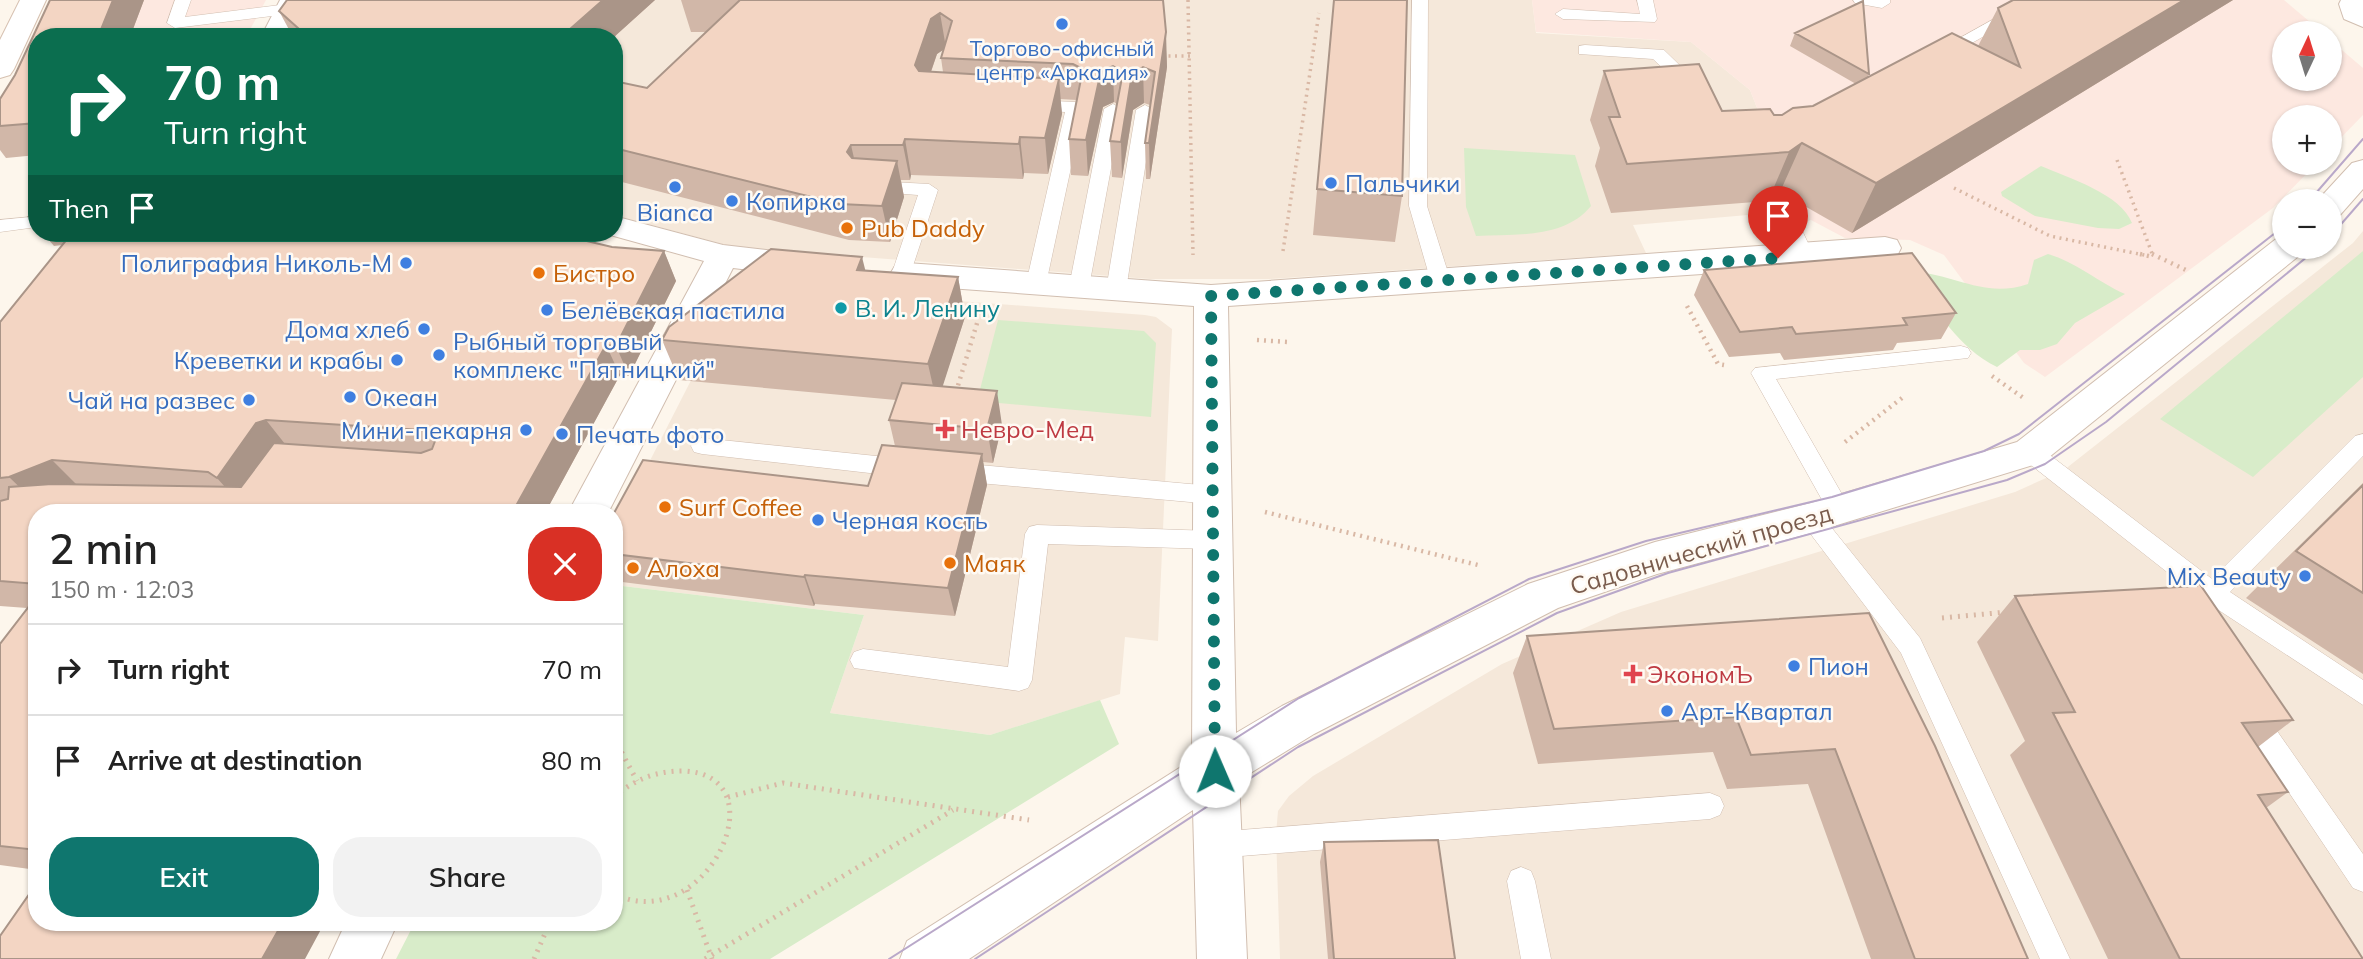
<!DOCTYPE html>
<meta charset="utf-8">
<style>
body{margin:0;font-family:Mulish,sans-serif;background:#f2f2f2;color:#222;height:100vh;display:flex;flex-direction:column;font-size:26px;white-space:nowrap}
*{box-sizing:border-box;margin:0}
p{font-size:23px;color:#767676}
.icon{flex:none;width:38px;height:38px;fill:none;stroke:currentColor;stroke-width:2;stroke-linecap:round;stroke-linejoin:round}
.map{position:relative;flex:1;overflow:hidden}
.sheet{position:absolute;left:28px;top:504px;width:595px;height:427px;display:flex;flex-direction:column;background:#fff;border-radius:28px;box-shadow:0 2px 5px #0004}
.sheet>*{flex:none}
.hud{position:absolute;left:28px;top:28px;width:595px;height:214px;border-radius:28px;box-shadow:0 2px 5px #0004;background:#0b6e4f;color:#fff;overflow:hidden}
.needle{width:46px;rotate:4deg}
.fabs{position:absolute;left:2272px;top:21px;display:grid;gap:14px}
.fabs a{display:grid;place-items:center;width:70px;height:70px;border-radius:50%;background:#fff;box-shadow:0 2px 5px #0004;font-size:35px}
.pin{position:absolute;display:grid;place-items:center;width:60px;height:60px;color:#fff;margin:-72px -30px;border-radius:50% 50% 50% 0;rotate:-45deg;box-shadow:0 0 7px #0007}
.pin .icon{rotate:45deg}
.me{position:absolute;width:77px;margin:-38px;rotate:359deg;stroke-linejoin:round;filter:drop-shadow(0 0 5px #0008)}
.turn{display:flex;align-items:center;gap:24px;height:147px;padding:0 21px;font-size:32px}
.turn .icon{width:91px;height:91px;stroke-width:2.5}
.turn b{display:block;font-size:49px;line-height:60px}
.then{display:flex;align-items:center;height:66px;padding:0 21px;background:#0003;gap:14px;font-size:26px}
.round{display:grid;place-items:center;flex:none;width:74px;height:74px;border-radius:28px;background:#f2f2f2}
.summary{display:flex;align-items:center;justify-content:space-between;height:119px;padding:0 21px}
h1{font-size:42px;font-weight:600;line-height:52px}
.button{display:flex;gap:14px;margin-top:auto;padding:14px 21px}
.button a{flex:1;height:80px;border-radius:28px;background:#0f766e;color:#fff;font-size:28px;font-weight:600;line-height:80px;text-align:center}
.button a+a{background:#f2f2f2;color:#222}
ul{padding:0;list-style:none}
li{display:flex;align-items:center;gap:21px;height:91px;padding:0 21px;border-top:2px solid #e0e0e0}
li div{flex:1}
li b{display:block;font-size:26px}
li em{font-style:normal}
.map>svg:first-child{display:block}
.residential{fill:#f5e8da}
.commercial{fill:#fde8e0}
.green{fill:#d8ecc9}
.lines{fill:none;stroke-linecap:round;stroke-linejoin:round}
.lane-casing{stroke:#d1beb0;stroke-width:1}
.street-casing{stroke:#d1beb0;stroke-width:2}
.secondary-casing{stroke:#d6c0b0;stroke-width:2}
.path-far2{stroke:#d9b8a5;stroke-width:3.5;stroke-dasharray:2 4.5;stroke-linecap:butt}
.path-far1{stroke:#d9b8a5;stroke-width:4.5;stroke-dasharray:2 5;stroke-linecap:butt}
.path{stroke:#d9b8a5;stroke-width:5;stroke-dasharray:2 6;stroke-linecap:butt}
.lane{fill:#fff;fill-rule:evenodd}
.street{fill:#fff;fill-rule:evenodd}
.secondary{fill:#fff;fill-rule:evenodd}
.tram{stroke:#b9a8c9;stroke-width:2}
.wall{fill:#d1b7a8;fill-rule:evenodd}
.shaded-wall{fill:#aa9588}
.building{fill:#f3d5c3;stroke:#aa9588;stroke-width:2}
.route{stroke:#0f766e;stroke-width:12;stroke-dasharray:0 21.6}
.shop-dot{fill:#3f7fe0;stroke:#fffaf3;stroke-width:2.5}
.food-dot{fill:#e8710a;stroke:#fffaf3;stroke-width:2.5}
.culture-dot{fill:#0f9aa8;stroke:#fffaf3;stroke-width:2.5}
.health-dot{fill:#e0444e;stroke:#fffaf3;stroke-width:2.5}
.labels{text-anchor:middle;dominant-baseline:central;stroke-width:5;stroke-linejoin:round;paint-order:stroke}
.far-shop-label{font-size:21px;fill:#366cbe;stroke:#fffaf3}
.shop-label{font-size:24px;fill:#366cbe;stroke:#fffaf3;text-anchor:start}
.food-label{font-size:24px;fill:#c56008;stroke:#fffaf3;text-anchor:start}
.culture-label{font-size:24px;fill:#0d838f;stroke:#fffaf3;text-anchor:start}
.health-label{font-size:24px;fill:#be3a42;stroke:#fffaf3;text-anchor:start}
.street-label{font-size:24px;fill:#7a5c4d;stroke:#fffaf3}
</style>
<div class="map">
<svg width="2363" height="959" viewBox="0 0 2363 959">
<rect width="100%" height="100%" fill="#fdf6ec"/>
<!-- residential -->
<path class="residential" d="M316 0H1532L1536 33 1691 42 1750 90 1793 199 1811 220 1771 233 1759 214 1633 225 1646 253 1269 279H1150L757 249 726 245 614 215V37L297 36Z
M2363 231V959H1280L1276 834 1278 811 1289 796 1313 776 1502 664 1621 612 2015 492 2064 470 2353 243Z
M788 288 1145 315 1156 317 1172 329 1158 641 1125 637 1120 694 990 735 830 713 864 615 614 585V531L730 304Z"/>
<!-- commercial -->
<path class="commercial" d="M69 0H266L246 37H53Z
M1532 0H2284L2323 33H2284V79H2329V39L2363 68V115L2329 150V117H2284V163H2317L2273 208 2045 377 2024 363 1944 255 1910 240 1845 238 1811 220 1793 199 1750 90 1691 42 1536 32Z"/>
<!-- green -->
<path class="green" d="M1464 148 1575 155 1591 206C1564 239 1515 234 1476 236L1466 207Z
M2041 166C2069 178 2121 194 2132 223L2119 229 2098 228 2035 216 2002 196 2001 192Z
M2363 251V377L2253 477 2160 419Z
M2048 254C2076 262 2098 282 2125 294L2075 323 2057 344 2040 350H2020L1997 367C1958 348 1937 310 1911 275L1913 272C1956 274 1984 299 2028 284L2034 260Z
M998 320 1144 331 1156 343 1151 417 977 401Z
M614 585 864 615 830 713 990 735 1100 700 1119 744 770 959H396L415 922H614Z"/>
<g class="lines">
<defs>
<path id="lane" d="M175 0H191L185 17 288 4 296 9 288 14 175 28 167 23Z
M1412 0H1428L1427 206 1451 282 1441 289 1431 282 1409 206Z
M1637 0H1653L1657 19 1655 22 1563 19 1555 14 1563 9 1640 14Z
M1853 0H1890V3L1882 8 1855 3Z
M2028 0H2048L1947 57 1941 58 1933 53Z
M1585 45 1664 50 1703 88 1700 92H1688L1653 59 1579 54V46Z
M1032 100 1075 102 1084 107 1046 284 1036 291 1026 284 1065 112 1026 109 1023 105 1026 101Z
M1113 104 1122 109 1089 287 1079 294 1069 287 1104 109Z
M1145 105 1154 110 1126 290 1116 297 1106 290 1136 110Z
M872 181 929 184 938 190 909 278H895L892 273 918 195 865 191 863 187 865 183Z
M1779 194 1788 200 1814 256 1811 261H1797L1794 256 1770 200Z
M30 217 37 219V227L0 232V220Z
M1961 346 1968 348 1971 353 1968 358 1776 379 1851 510 1847 516 1839 519 1831 516 1751 373 1755 368Z
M2363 434V456L2230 592 2363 680V705L2214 607C2202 617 2192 629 2176 623L2173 616 2176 609 2195 594 2022 458 2019 452 2022 446 2030 444 2038 446 2212 579 2355 436Z
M702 438 905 459 913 462 916 468 913 474 905 477 702 454 694 452 691 446 694 440Z
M957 463 1212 486 1220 489 1223 495 1220 501 1212 504 957 481 949 478 946 472 949 466Z
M1811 509 1819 512 1920 638 2070 959H2040L1901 653 1803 524 1799 518 1803 512Z
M1037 525 1212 531 1220 533 1224 540 1220 547 1212 549 1048 544 1032 680 1028 688 1019 691 854 668 850 660 854 652 863 649 1008 667 1025 534 1029 527Z
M2252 704 2261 708 2363 854V892L2353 888 2243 724 2239 716 2243 708Z
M1710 793 1720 797 1724 806 1720 815 1710 819 1216 858 1206 854 1202 845 1206 836 1216 832Z
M1521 867 1531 871 1535 881 1551 959H1521L1507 881 1511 871Z"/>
<path id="street" d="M280 0H306L289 37H261Z
M2341 0H2363V27L2344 19 2339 4Z
M2363 160V189L2340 215 2329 218V201H2317L2352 163Z
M614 216 723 245 808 255 820 258 825 266 820 274 808 277 733 268 608 513H568L704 261 603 233H614Z
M1885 237 1897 240 1901 248 1897 256 1804 267 1228 306 1236 733 1282 706 1528 584 1655 542 1811 503 2017 442 2276 239 2284 237V247H2304L2300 255 2043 462 1811 533 1657 574 1558 608 1314 734 1239 780 1247 959H1197L1193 810 969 959H900L907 941 1192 760 1194 306 907 285 895 282 890 274 895 266 907 263 1211 285Z
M346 922H398L381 959H329Z"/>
<path id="secondary" d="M20 0H46L14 69 10 75 0 78V40Z"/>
</defs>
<!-- lane casing -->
<use href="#lane" class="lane-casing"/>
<!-- street casing -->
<use href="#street" class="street-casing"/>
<!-- secondary casing -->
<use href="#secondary" class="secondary-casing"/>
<!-- path-far2 -->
<path class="path-far2" d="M1188 0 1193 255
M1162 56H1190
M2117 160 2153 256
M1954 188 2050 236 2149 256
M1283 251 1319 13"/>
<!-- path-far1 -->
<path class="path-far1" d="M2140 254 2153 257
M2152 254 2188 271
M1687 306 1718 364 1724 365
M1257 340 1288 342
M1992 376 2025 399
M956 392 978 320
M1845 442 1902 398
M1265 512 1482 566"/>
<!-- path -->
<path class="path" d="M1942 618 2007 612
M614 738 637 781
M614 797C635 779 656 771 683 771 782 774 707 938 614 894
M728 797 783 783 1029 820
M687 890 712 959
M534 959 550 922
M705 959 953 810"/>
<!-- lane -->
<use href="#lane" class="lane"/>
<!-- street -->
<use href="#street" class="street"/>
<!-- secondary -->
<use href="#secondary" class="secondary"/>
<!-- tram -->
<path class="tram" d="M2309 201 2363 139
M2329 238 2363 199
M889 959 1299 698 1529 579 1646 541 1832 497 1984 451 2019 434 2284 226
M975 959 1298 747 1557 613 1668 573 2007 480 2045 464 2106 422 2319 247"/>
</g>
<!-- wall -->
<path class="wall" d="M50 0H144L130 37H37V155L6 158 0 150V99L15 75Z
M287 0H655L614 37H293L279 11Z
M681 0H1163L1167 67 1150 179H1146L1145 143 1150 105 1144 103 1133 110 1122 178 1112 177 1110 141 1117 104 1114 102 1103 107 1088 176 1071 175 1069 139 1077 100 1060 99 1062 114 1048 174 1024 173 1023 179 911 175 910 180H901L904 197 890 242 849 240 614 180V81L647 88 707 32H691ZM944 49 941 58 943 72H931L937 54Z
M1334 0 1402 196 1395 242 1313 235Z
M2013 0H2233L1852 233 1780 192 1768 201 1611 213 1595 166 1600 148 1590 120 1604 71 1722 111 1782 115 1813 106 1856 84 1790 46 1795 33 1869 74 1868 77 1978 46 1998 8Z
M37 203V225L29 216Z
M43 233H553L612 247 664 251 676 281 629 376 620 375 545 513H37V870L0 865V644L27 608 0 606V322L62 245 54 246Z
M865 270 958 277 965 317 942 386 1002 425 993 463 983 462 987 485 955 616 815 604 814 606 614 581V513L868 486 895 446 889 420 896 400 679 380 662 340Z
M1704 270 1956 313 1941 339 1897 343 1893 350 1784 360 1780 353 1729 357 1694 295Z
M2363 483V674L2246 598Z
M2197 580 2293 720 2258 747 2288 792 2266 808 2363 959H2108L2010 755 2025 741 1977 642 2015 596 2192 586Z
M1869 613 2028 959H1871L1808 784 1727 789 1713 752 1538 764 1513 673 1527 636Z
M1324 842 1455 959H1328L1320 862Z"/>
<!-- shaded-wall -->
<path class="shaded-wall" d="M113 0H144L130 37H98Z
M603 0H655L614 37H561Z
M2184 0H2233L1852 233 1876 183Z
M940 13 946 48 937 54 921 100 915 65 931 19Z
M1166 32 1167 67 1150 179 1149 143Z
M1113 66 1114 102 1103 107 1088 176 1086 140 1101 71Z
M1143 67 1144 103 1133 110 1122 178 1121 142 1132 74Z
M1059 79 1062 114 1048 174 1045 138Z
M1020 137 1024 173 1023 179 1019 144Z
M905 139 911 175 910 180 903 145Z
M1802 143 1780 192 1768 201 1789 152Z
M851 145 859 180 847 152Z
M897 161 904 197 890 242 882 206Z
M664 251 676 281 629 376 616 346Z
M862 257 872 297 857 270Z
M958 277 965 317 937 404 928 364Z
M606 345 620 375 545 513H512Z
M997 391 1002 425 993 463 987 429Z
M266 420 289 449 242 506 217 478 256 423Z
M982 454 987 485 955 616 948 588Z
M52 460 81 489 39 506 9 477Z
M805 575 815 604 814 606 804 577Z
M283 922H325L305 959H262Z"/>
<!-- building -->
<path class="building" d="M50 0H113L98 37H37V123L0 126V99L15 75Z
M287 0H603L561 37H308L279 11Z
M740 0H1163L1166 32 1149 143H1145L1155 72 1143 67 1132 74 1121 142 1110 141 1123 72 1113 66 1101 71 1086 140 1069 139 1083 69 1073 64 941 58 952 21 940 13 931 19 915 65 919 71 1059 79 1045 138 1020 137 1019 144 905 139 903 145H851L847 152 852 158 897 161 882 206 840 204 614 148V81L647 88Z
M1334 0H1407L1402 196 1317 189Z
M2013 0H2184L1876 183 1802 143 1789 152 1627 164 1609 117H1620L1604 71 1699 64 1722 111 1770 109 1774 115H1782L1793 108 1813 106 1952 33 2020 67 1998 8Z
M1863 1 1869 74 1795 33Z
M37 203V215L29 216Z
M72 233H553L612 247 664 251 616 346 606 345 512 513H37V584L0 581V501L8 499 9 487 52 484 241 487 274 443 421 453 432 449 435 441 431 433 422 430 266 420 256 423 217 478 208 472 52 460 9 477 0 478V322Z
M771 249 862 257 857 270 958 277 928 364 662 340 669 327Z
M1912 253 1956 313 1903 318 1907 325 1796 334 1792 327 1740 332 1704 270Z
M902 383 997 391 987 429 889 420Z
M882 445 982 454 948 588 805 575 804 577 614 554V513L643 460 868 486Z
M2363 485V593L2296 551Z
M2197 580 2293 720 2242 723 2288 792 2258 795 2363 959H2180L2053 713 2075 712 2015 596 2197 586Z
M37 596V850L0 846V644Z
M1869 613 1935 746 2028 959H1915L1835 749 1751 755 1736 717 1554 729 1527 636Z
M1438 840 1455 959H1334L1324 842Z
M37 883V922H283L262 959H0V936Z"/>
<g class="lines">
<!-- route -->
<path class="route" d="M1215 771 1211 296 1778 258"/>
</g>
<!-- markers -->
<g class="shop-dot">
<circle cx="1062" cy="24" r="7"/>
<circle cx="1331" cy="183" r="7"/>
<circle cx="675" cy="187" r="7"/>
<circle cx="732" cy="201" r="7"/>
<circle cx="406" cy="263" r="7"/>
<circle cx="547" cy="310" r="7"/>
<circle cx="424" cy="329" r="7"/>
<circle cx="439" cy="355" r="7"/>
<circle cx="397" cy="360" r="7"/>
<circle cx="350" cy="397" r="7"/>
<circle cx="249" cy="400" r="7"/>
<circle cx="526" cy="430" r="7"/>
<circle cx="562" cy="434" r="7"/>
<circle cx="818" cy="520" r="7"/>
<circle cx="2305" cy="576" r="7"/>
<circle cx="1794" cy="666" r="7"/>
<circle cx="1667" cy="711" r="7"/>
</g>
<g class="food-dot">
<circle cx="847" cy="228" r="7"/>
<circle cx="539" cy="273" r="7"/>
<circle cx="665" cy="507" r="7"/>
<circle cx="950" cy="563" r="7"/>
<circle cx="633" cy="568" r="7"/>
</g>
<circle class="culture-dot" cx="841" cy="308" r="7"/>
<g class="health-dot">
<path d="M941.5 418.5h7v7h7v7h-7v7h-7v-7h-7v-7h7z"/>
<path d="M1629.5 663.5h7v7h7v7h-7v7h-7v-7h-7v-7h7z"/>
</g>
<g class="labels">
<!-- far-shop labels -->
<g class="far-shop-label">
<text x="1062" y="48">Торгово-офисный<tspan x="1062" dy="24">центр «Аркадия»</tspan></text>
</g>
<!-- shop labels -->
<g class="shop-label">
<text x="1345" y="183">Пальчики</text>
<text x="746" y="201">Копирка</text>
<text x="675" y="212" text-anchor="middle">Bianca</text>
<text x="392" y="263" text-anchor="end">Полиграфия Николь-М</text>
<text x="561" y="310">Белёвская пастила</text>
<text x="410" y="329" text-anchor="end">Дома хлеб</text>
<text x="453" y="341">Рыбный торговый<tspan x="453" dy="28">комплекс "Пятницкий"</tspan></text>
<text x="383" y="360" text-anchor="end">Креветки и крабы</text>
<text x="364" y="397">Океан</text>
<text x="235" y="400" text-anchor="end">Чай на развес</text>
<text x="512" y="430" text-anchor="end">Мини-пекарня</text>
<text x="576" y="434">Печать фото</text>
<text x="832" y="520">Черная кость</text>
<text x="2291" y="576" text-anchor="end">Mix Beauty</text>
<text x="1808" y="666">Пион</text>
<text x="1681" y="711">Арт-Квартал</text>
</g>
<!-- food labels -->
<g class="food-label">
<text x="861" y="228">Pub Daddy</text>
<text x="553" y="273">Бистро</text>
<text x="679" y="507">Surf Coffee</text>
<text x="964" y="563">Маяк</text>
<text x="647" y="568">Алоха</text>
</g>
<!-- culture labels -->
<g class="culture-label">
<text x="855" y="308">В. И. Ленину</text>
</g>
<!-- health labels -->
<g class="health-label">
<text x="961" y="429">Невро-Мед</text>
<text x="1647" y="674">ЭкономЪ</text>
</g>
<!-- street labels -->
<g class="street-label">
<text transform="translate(1701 549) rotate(-16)">Садовнический проезд</text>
</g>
</g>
</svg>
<div class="fabs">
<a><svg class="needle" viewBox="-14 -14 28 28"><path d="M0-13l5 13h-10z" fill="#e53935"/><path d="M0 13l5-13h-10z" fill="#767676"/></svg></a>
<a>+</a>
<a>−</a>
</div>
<div class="pin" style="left:1778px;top:258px;background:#d93025"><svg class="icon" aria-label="arrive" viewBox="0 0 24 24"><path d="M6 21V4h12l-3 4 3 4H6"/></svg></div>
<svg class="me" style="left:1215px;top:771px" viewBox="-20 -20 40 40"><circle r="19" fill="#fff"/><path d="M0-13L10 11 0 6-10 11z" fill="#0f766e"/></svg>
<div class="hud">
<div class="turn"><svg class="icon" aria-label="right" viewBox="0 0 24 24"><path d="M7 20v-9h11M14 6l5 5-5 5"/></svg><div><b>70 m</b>Turn right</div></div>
<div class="then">Then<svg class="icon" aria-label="arrive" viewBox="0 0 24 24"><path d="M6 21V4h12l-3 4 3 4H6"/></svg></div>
</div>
<section class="sheet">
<div class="summary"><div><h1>2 min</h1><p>150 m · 12:03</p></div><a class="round" style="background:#d93025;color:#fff"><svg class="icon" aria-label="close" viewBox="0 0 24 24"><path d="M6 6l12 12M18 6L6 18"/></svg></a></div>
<ul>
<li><svg class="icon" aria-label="right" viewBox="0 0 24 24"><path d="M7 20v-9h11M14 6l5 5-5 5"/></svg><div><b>Turn right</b></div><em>70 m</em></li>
<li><svg class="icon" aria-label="arrive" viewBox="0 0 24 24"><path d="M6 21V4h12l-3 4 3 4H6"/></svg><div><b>Arrive at destination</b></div><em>80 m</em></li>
</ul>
<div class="button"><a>Exit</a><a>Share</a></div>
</section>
</div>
